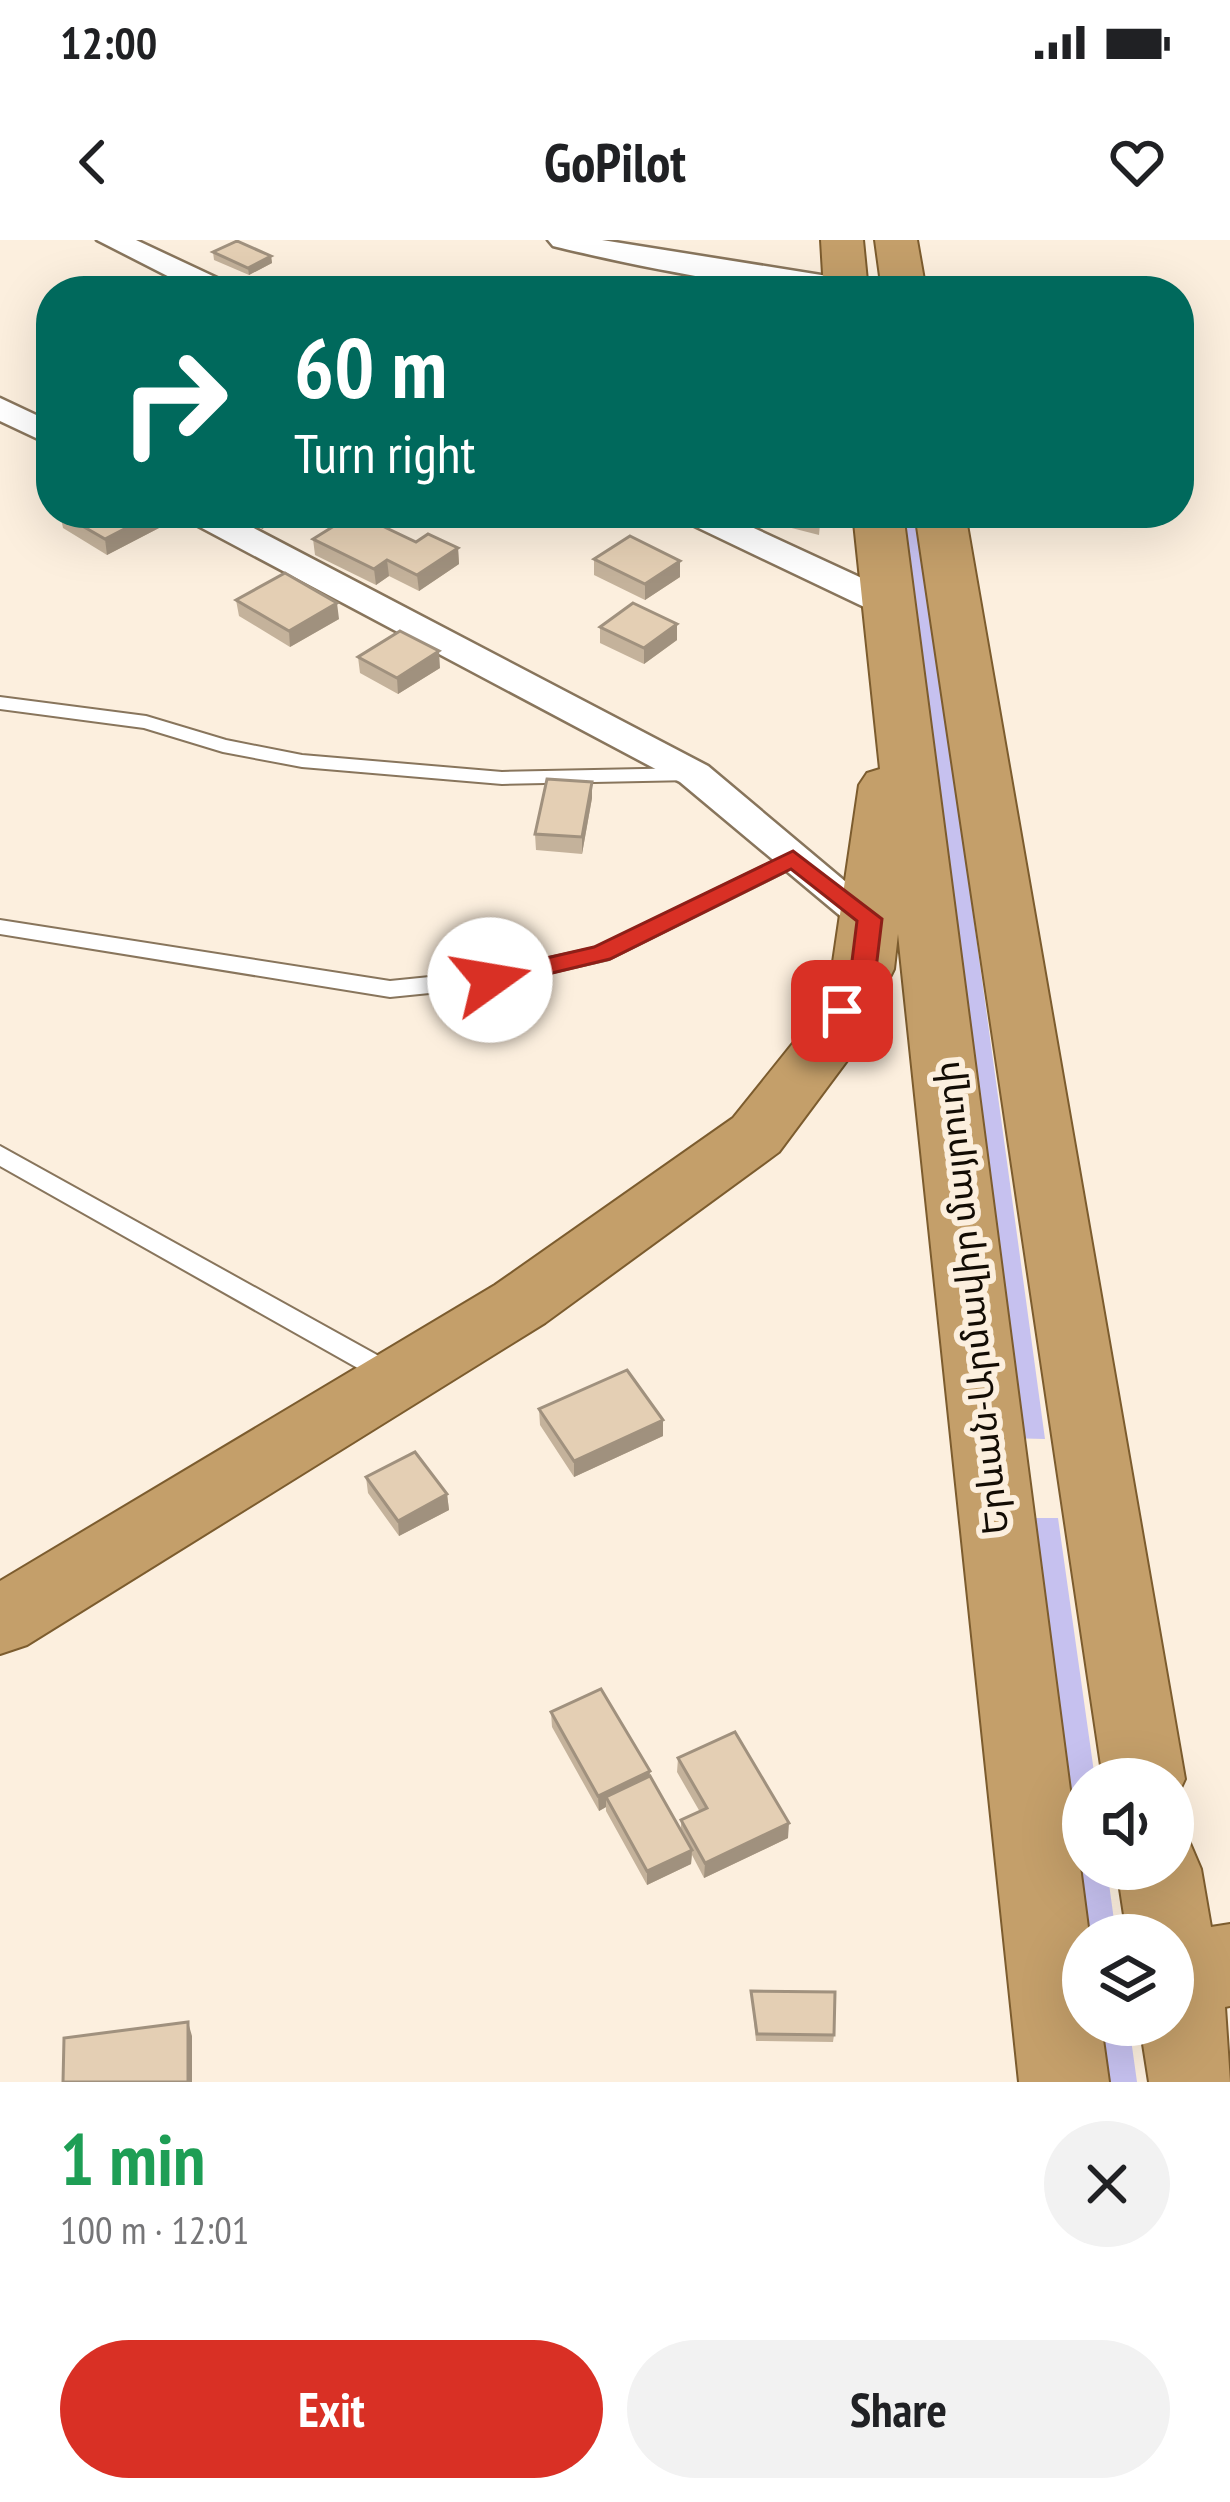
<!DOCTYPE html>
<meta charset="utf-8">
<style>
body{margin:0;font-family:"PT Sans Narrow","Noto Sans Armenian",sans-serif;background:#f2f2f2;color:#202124;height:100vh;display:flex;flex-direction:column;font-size:45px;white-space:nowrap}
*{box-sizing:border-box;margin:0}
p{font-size:39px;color:#757577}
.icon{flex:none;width:66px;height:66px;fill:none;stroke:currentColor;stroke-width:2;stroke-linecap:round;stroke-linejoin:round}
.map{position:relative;height:1842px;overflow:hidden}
.panel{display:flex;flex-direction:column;background:#fff;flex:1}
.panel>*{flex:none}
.banner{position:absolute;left:36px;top:36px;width:1158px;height:252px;border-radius:48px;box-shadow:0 12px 48px #0002;background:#00695c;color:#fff;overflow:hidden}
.controls{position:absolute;left:1062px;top:1518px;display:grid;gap:24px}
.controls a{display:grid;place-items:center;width:132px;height:132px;border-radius:50%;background:#fff;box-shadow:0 12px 48px #0002;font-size:60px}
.pin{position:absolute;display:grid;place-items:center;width:102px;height:102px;color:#fff;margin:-51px;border-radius:24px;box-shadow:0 6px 18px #0006}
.me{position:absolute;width:132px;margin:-66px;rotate:77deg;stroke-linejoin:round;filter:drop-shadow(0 0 9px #0008)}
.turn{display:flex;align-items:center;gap:42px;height:252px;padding:0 60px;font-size:54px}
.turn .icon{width:156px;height:156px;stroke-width:2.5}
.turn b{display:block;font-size:84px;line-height:102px}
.round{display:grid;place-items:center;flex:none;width:126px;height:126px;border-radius:63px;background:#f2f2f2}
.headline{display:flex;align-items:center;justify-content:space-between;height:204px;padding:0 60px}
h1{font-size:72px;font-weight:800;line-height:90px;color:#1e9e55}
.action{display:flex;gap:24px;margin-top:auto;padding:24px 60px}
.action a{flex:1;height:138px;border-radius:72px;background:#d93025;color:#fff;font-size:48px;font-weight:800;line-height:138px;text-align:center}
.action a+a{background:#f2f2f2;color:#202124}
.status{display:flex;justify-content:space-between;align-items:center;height:84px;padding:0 60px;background:#fff;direction:ltr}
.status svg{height:33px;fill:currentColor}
header{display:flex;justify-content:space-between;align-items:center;height:156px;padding:0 60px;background:#fff;font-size:54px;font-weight:800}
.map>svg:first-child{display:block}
.green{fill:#c6c1ef}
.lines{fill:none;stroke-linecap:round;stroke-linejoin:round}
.service-casing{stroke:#88755c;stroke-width:4}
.minor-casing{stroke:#88755c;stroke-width:5}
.trunk-casing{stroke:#7c5c2e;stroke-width:4}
.service{fill:#fff;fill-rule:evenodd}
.minor{fill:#fff;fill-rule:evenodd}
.trunk{fill:#c49f6a;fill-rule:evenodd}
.wall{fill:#c4b29b}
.shaded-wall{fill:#a0917e}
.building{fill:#e4cfb4;stroke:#a0917e;stroke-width:3}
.route{fill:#d93025;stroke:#8d1f18;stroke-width:3}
.labels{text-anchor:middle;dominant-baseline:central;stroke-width:12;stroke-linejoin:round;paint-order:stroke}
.street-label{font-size:36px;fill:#130c04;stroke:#fcefde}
</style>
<div class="status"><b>12:00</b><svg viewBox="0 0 49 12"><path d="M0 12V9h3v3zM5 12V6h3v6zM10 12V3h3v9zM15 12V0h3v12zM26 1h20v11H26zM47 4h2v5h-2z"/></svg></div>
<header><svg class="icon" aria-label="back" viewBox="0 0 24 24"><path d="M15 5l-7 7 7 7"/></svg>GoPilot<svg class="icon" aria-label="heart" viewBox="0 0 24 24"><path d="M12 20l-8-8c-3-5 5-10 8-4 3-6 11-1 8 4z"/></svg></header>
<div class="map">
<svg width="1230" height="1842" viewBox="0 0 1230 1842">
<rect width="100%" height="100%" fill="#fcefde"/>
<!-- green -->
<path class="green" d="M895 273H918L1045 1199 1001 1198Z
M1016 1278H1058L1095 1539H1083V1629H1107L1116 1695H1083V1785H1129L1137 1842H1087Z"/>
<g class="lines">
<defs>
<path id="service" d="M0 457 146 476 226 500 302 515 502 532 692 528 702 534 692 540 502 544 302 527 223 512 144 488 0 469Z
M793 612 804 619 800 624 609 719 489 747 390 757 0 694V680L390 741 489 731 595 708Z
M0 906 404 1130 408 1137 404 1144 395 1147 386 1144 0 926Z"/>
<path id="minor" d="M97 0H136L232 45 236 51H197Z
M548 0H602L846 39 861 48C815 65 609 20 553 6Z
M0 158 51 182V205L0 181Z
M182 273H225L708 526 890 679 884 689 870 693 856 689 680 542 187 280Z
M677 273H721L905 358 910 366 905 374H879L682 280Z"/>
<path id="trunk" d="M821 0H863L868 51H824Z
M875 0H917L926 51H882Z
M853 273H903L1089 1695H1083V1785H1101L1109 1842H1019L898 694 894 729 852 814 779 912 545 1083 27 1405 0 1414V1341L495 1045 733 878 794 802 832 729 859 545 867 533 880 529Z
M915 273H965L1185 1539 1173 1565V1539H1103Z
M1173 1595 1189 1601 1201 1629 1211 1687 1230 1684V1766L1225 1767 1230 1842H1149L1140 1785H1173V1695H1127L1117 1629H1173Z"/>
</defs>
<!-- service casing -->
<use href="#service" class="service-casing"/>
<!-- minor casing -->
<use href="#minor" class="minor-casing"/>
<!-- trunk casing -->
<use href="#trunk" class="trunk-casing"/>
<!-- service -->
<use href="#service" class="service"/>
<!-- minor -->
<use href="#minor" class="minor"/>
<!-- trunk -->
<use href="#trunk" class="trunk"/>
</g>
<!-- wall -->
<path class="wall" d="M213 12 271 16 272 23 249 35 214 20Z
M60 273 159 288 107 315 63 288Z
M243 273H290L262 289 244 280Z
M771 273H821L819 295 772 283Z
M313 299 416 302 458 308 459 324 419 351 389 336 376 345 315 315Z
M594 319 680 321V337L645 360 594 335Z
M236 360 339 379 290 407 239 376Z
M677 384V400L644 424 600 403V387Z
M358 417 440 428 398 454 360 433Z
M592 542V558L582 614 536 610 535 594Z
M539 1169 663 1180V1196L574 1237 540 1185Z
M366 1237 447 1254 449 1270 399 1296 368 1253Z
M551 1472 650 1536 681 1590V1580L700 1572 677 1532 678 1518 788 1598 704 1638 692 1615 691 1624 647 1645 606 1571V1567L599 1571 552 1487Z
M751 1751 834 1795 833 1802 756 1801Z"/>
<!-- shaded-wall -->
<path class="shaded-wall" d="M271 16 272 23 249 35 248 28Z
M156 273 159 288 107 315 105 299Z
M260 273H290L262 289Z
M458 308 459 324 419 351 417 335Z
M387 320 389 336 376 345 374 329Z
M680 321V337L645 360V344Z
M337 363 339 379 290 407 289 391Z
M677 384V400L644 424V408Z
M439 411 440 428 398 454 397 438Z
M592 542V558L582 614V597Z
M663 1180V1196L574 1237V1221Z
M447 1254 449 1270 399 1296 398 1281Z
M650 1531 649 1546 606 1557V1567L599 1571 598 1556Z
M789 1583 788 1598 704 1638 705 1623Z
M692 1610 691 1624 647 1645V1631Z
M188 1782 192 1796V1842H188Z"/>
<!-- building -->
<path class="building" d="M237 1 271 16 248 28 213 12Z
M60 273H155L105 299Z
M355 273 416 302 428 294 458 308 417 335 387 320 374 329 313 299Z
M796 273H821V279Z
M630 296 680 321 645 344 594 319Z
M285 333 337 363 289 391 236 360Z
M633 363 677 384 644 408 600 387Z
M400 391 439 411 397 438 358 417Z
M547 539 592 542 582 597 535 594Z
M627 1130 663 1180 574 1221 539 1169Z
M415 1212 447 1254 398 1281 366 1237Z
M601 1449 650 1531 598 1556 551 1472Z
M735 1492 789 1583 705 1623 681 1580 707 1568 678 1518Z
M650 1536 692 1610 647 1631 606 1557Z
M751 1751 835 1752 834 1795 757 1794Z
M188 1782V1842H63L64 1798Z"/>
<!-- route -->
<path class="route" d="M793 611 882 679 876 729 851 778H833L829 771 851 729 857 681 791 629 610 719 490 748 477 740 490 731 594 707Z"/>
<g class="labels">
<!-- street labels -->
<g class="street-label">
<text transform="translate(970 1058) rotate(-96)">Երևան-Արմավիր մայրուղի</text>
</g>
</g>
</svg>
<div class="controls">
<a><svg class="icon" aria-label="sound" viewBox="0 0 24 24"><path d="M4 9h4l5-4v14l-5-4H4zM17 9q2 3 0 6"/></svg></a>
<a><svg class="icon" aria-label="layers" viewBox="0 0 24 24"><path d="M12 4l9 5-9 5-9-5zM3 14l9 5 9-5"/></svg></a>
</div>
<div class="pin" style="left:842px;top:771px;background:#d93025"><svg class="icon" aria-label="arrive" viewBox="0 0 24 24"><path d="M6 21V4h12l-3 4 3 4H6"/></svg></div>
<svg class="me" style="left:490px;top:740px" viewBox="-20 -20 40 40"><circle r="19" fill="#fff"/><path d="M0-13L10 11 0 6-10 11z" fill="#d93025"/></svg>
<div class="banner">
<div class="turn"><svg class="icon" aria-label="right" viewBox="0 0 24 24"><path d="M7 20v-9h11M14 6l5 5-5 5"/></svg><div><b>60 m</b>Turn right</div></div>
</div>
</div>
<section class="panel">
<div class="headline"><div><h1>1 min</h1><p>100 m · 12:01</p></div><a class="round"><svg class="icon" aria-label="close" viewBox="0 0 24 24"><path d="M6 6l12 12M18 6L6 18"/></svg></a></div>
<div class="action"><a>Exit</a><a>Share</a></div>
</section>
